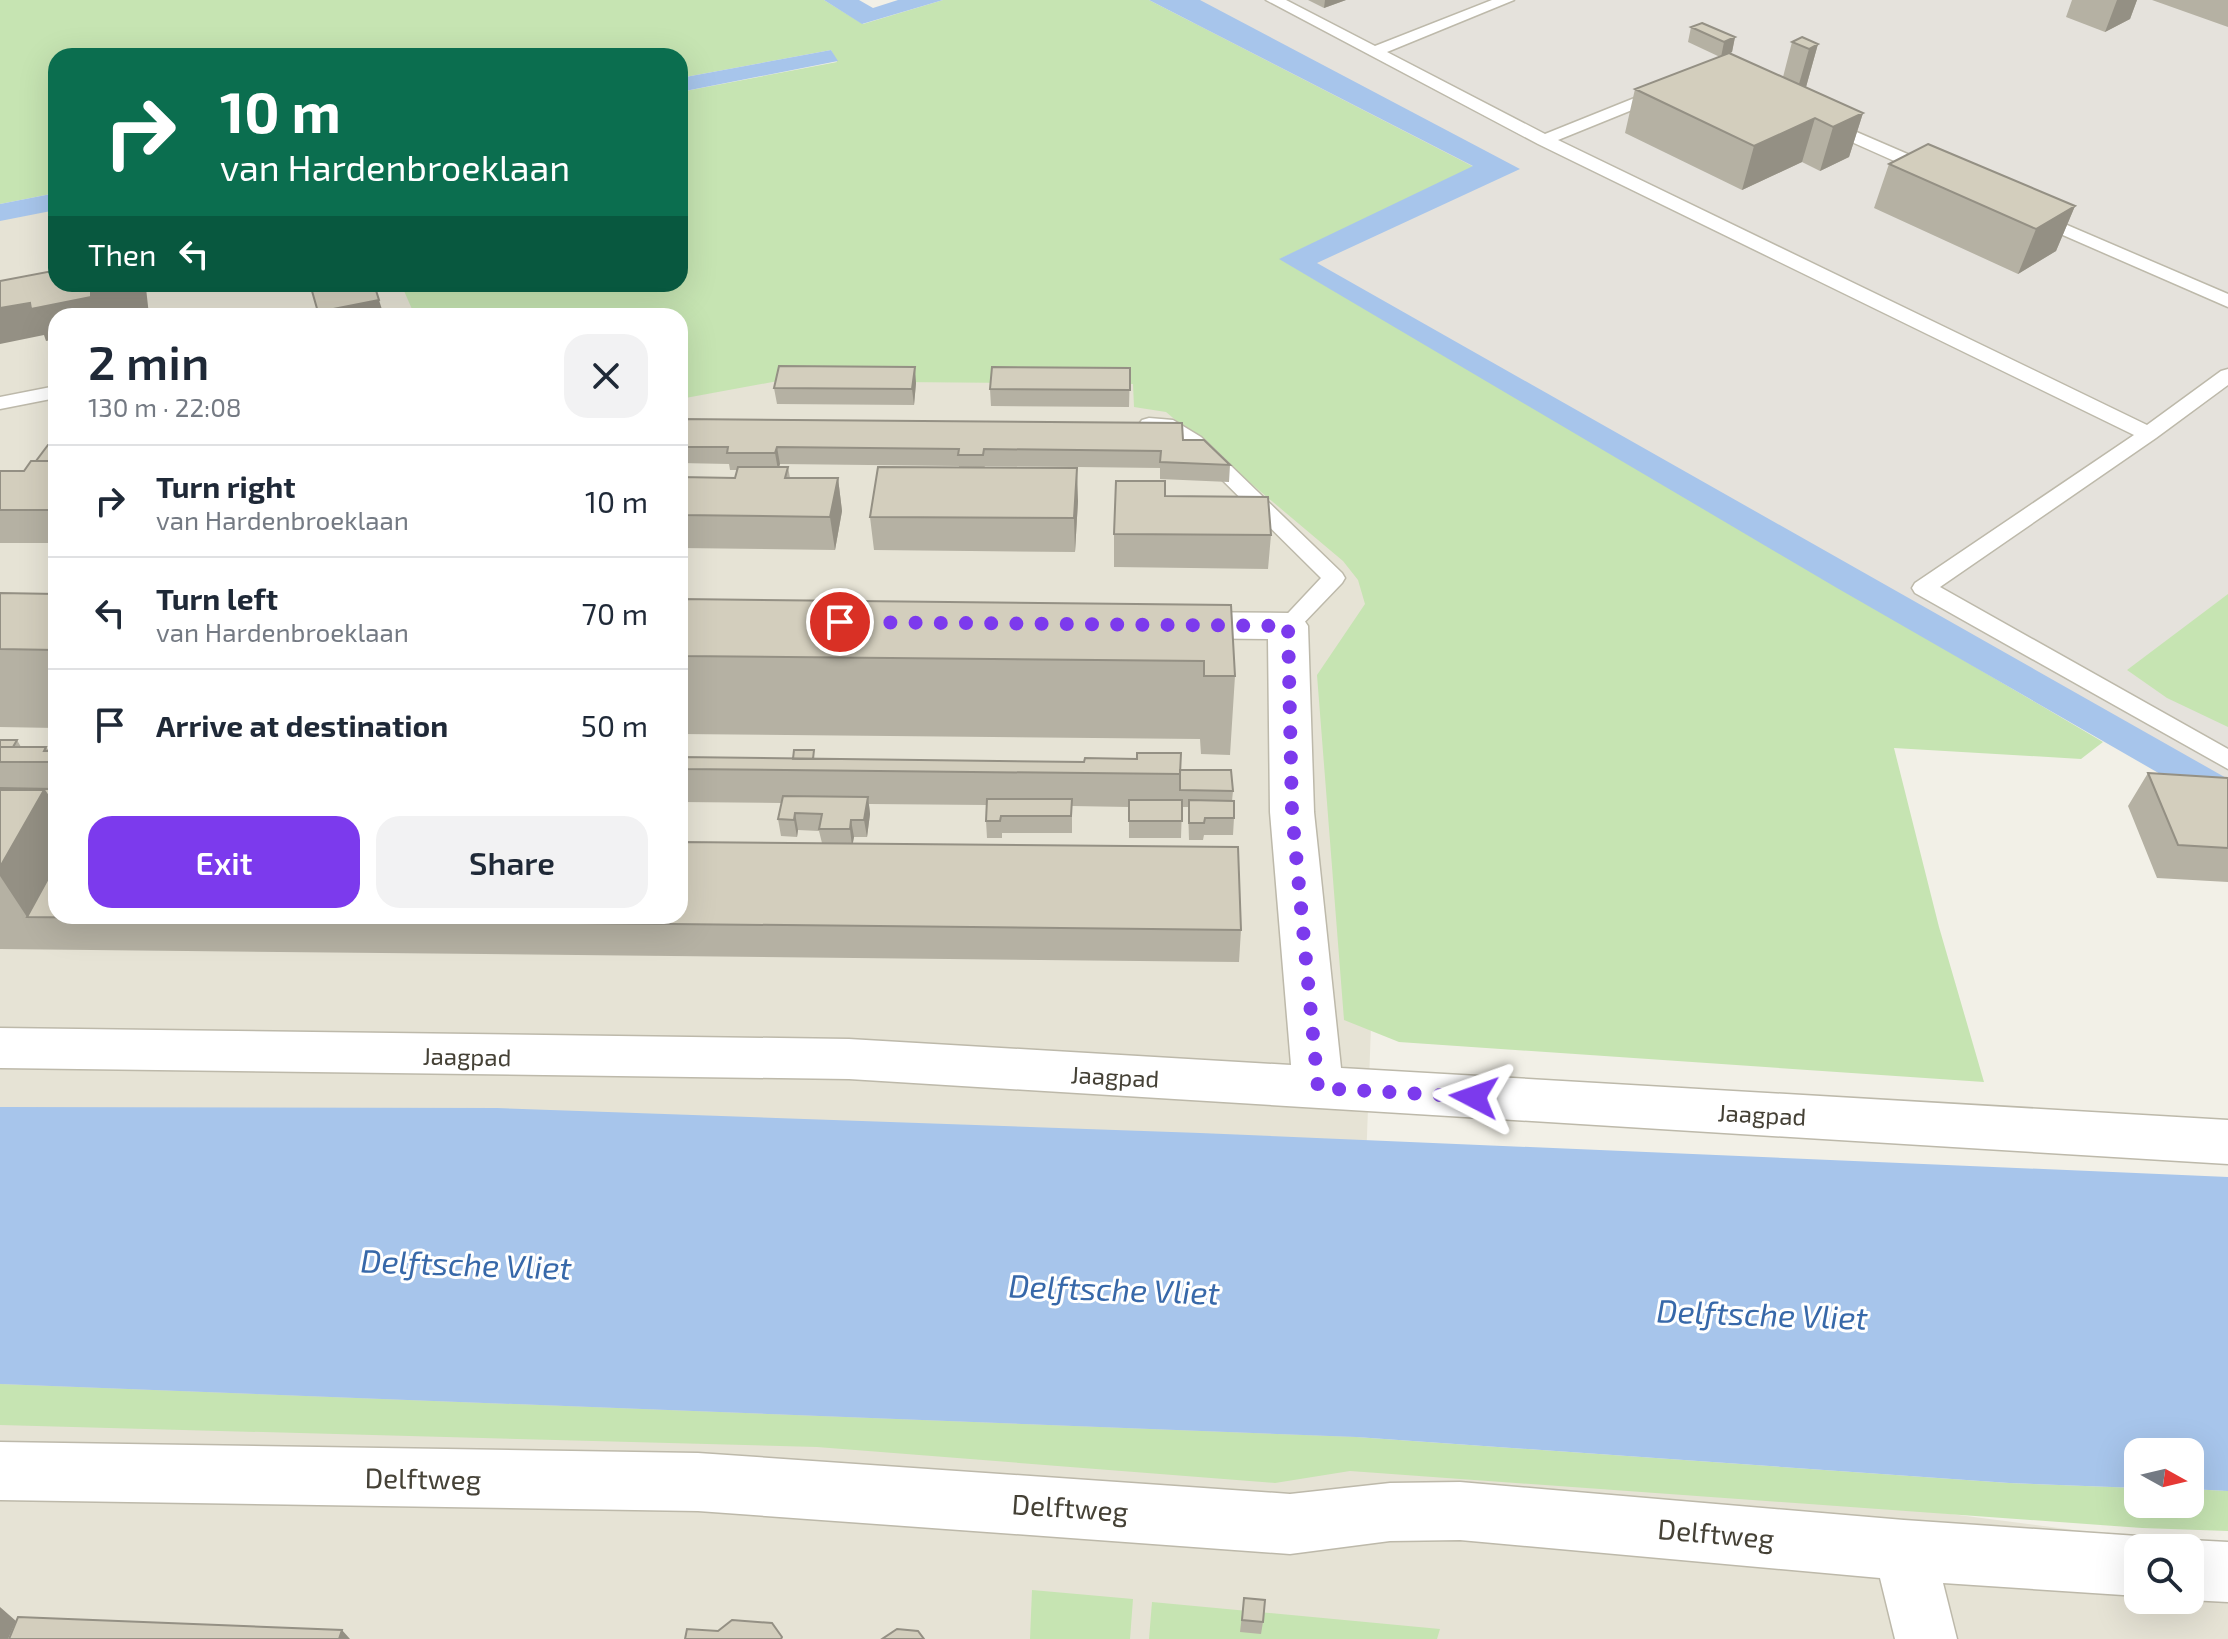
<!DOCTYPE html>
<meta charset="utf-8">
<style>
body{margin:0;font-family:"Exo 2",sans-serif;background:#f2f2f3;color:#1f2937;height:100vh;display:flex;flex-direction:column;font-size:30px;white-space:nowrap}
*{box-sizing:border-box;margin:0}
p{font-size:26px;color:#747a83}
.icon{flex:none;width:44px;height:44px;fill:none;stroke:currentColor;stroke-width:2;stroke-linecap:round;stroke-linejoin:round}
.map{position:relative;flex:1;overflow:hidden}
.drawer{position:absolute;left:48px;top:308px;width:640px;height:616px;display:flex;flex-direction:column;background:#fff;border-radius:24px;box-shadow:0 8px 32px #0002}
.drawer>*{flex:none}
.banner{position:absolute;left:48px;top:48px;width:640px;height:244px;border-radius:24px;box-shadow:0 8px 32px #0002;background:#0b6e4f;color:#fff;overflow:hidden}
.needle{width:52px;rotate:98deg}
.buttons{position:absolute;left:2124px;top:1438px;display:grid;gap:16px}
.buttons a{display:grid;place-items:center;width:80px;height:80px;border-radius:16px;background:#fff;box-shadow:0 8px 32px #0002;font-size:40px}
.pin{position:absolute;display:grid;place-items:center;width:68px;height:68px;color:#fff;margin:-34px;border:4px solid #fff;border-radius:50%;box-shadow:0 2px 8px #0007}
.me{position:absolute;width:88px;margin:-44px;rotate:274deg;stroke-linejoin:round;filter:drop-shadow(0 0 6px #0008)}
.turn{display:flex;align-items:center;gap:28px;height:168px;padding:0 40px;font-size:36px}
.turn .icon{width:104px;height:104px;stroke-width:2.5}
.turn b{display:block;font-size:56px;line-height:68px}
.then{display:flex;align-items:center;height:76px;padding:0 40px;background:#0003;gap:16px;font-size:30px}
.round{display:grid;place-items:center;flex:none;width:84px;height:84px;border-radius:24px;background:#f2f2f3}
.head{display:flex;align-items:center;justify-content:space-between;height:136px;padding:0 40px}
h1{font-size:48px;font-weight:600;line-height:60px}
.button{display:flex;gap:16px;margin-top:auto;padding:16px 40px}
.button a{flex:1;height:92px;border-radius:24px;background:#7c3aed;color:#fff;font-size:32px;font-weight:600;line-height:92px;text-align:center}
.button a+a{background:#f2f2f3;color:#1f2937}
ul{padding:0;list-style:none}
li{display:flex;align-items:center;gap:24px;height:112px;padding:0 40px;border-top:2px solid #e0e1e3}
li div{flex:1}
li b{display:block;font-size:30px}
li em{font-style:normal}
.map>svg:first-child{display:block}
.residential{fill:#e6e3d5;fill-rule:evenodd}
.industrial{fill:#e5e2dc}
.green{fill:#c6e4b2}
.water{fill:#a7c5eb}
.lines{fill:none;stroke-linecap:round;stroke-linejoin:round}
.lane-casing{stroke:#bdb9aa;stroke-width:3}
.street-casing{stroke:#bdb9aa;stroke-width:3}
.lane{fill:#fff;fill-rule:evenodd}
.street{fill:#fff;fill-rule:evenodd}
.wall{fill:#b5b1a3}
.shaded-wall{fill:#949084}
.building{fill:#d3cebd;stroke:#949084;stroke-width:2}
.route{stroke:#7c3aed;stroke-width:14;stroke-dasharray:0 25.2}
.labels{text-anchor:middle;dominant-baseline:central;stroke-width:6;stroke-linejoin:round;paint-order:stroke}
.street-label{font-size:24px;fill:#454136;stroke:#fff}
.near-street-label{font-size:28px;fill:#454136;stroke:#fff}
.near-water-label{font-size:32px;font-style:italic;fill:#3768a9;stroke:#fff}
</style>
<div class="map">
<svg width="2228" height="1639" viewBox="0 0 2228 1639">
<rect width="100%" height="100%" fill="#f2f0e7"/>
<!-- residential -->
<path class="residential" d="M56 201V284H455L470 316H56V916H680V377L1104 337 1387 588 1356 1437 2228 1550V1639H0V211ZM2138 1548H2190V1600H2138Z"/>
<!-- industrial -->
<path class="industrial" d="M1183 0H2228V780L1295 260Z"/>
<!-- green -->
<path class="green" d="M0 0H824L863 24 943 0H1149L1474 167 1280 259 2103 742 2081 759 1894 748 1939 927 1984 1082 1399 1042 1344 1020 1317 675 1365 604 1358 580 1343 561 1166 412 1134 407 1133 384 778 381 680 399V316H415L401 284H680V92L837 62 831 50 680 78V56H56V193L0 204Z
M2228 594V727L2167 698 2127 670Z
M0 1384 1356 1437 2009 1483 2138 1488V1504H2190V1489L2228 1491V1531L2142 1528 1350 1471 1275 1483 817 1447 0 1425Z
M1032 1590 1133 1599 1130 1639H1030Z
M1152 1602 1440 1629 1437 1639H1149Z"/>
<!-- water -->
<path class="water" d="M824 0H859L873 8 898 0H943L862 24Z
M1149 0H1200L1520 169 1317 263 2228 779V813L1837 588 1279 259 1473 166Z
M831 50 838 61 680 92V78Z
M56 193V210L0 221V204Z
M0 1107 497 1108 1200 1133 2228 1177V1491L2190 1489V1452H2138V1488L2009 1483 1356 1437 0 1384Z"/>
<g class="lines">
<defs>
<path id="lane" d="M1266 0H1286L1375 46 1492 0H1514L1387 52 1545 134 1657 89H1669V95L1558 140 2147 425 2221 371 2228 369V385L2156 438 1940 587 2228 749V769L1915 593 1912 588 1915 583 2134 435 1538 144Z
M1824 118 1940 168 1943 172 1940 176H1928L1818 127 1816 123Z
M2032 210 2228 294V307L2026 219 2023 215Z
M56 386V398L0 409V397Z
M1149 418 1173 420 1201 437 1342 573 1345 578 1342 583 1296 631H1280L1276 626 1321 578 1187 445 1162 430 1142 428 1139 424 1142 420Z"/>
<path id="street" d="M1170 612 1288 613 1302 617 1308 626 1314 812 1341 1068 2228 1120V1164L849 1079 0 1068V1028L849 1039 1291 1065 1270 812 1268 639 1170 638 1156 634 1150 625 1156 616Z
M0 1442 698 1453 1290 1494 1390 1483 1460 1482 1904 1520 2138 1536 2161 1548H2138V1596L1943 1583 1957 1639H1895L1880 1578 1460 1540 1390 1541 1290 1554 698 1511 0 1500Z
M2190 1540 2228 1542V1602L2189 1600 2190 1548H2170Z"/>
</defs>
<!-- lane casing -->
<use href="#lane" class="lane-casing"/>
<!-- street casing -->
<use href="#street" class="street-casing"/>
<!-- lane -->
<use href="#lane" class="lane"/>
<!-- street -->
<use href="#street" class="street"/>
</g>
<!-- wall -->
<path class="wall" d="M1308 0H1346L1324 8Z
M2072 0H2137L2130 19 2105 32 2066 17Z
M2152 0H2228V27Z
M1691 27 1735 37 1732 52 1730 53 1783 77 1792 42 1818 44 1806 87 1863 113 1849 157 1820 171 1802 162 1742 190 1625 133 1635 89 1720 57 1688 42Z
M1889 164 2075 206 2056 251 2018 274 1874 208Z
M1130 368 1129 407 991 406 990 389Z
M916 383 914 405 777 404 774 388Z
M680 419 1183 440 1230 465 1229 482 1160 479V468L985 466 984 468 1078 501 1075 552 874 550 870 517 959 467V466L780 464 779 467H788L790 478H838L842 511 835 550 680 548V477L735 478 737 470H730L729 464 680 463Z
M56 445V543H0V471H24Z
M1165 496 1271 535 1268 569 1114 567V534Z
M0 593 56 594V728L0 727Z
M680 599 1231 605 1235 676 1230 755 1201 754 1200 739 680 734Z
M0 740H17L21 747H46L49 751H56V916L822 843 819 831 798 830 797 837 781 836 778 819 782 803 680 802V757L816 759 1180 770 1233 791 1232 801 1234 818 1233 835H1204L1203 840H1189L1188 807H1182L1181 838H1129V807L1072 806V833H1002V838H987L986 821 987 805 869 804 870 814 867 837H854L853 843 1241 930 1239 962 0 949Z
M2148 773 2228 778V882L2157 878 2128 806Z
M1244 1598 1263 1622 1261 1634 1240 1632Z"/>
<!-- shaded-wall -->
<path class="shaded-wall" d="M1325 0H1346L1324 8Z
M2117 0H2137L2130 19 2105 32Z
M1735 37 1732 52 1721 57 1724 42Z
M1818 44 1806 87 1797 91 1809 49Z
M1863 113 1849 157 1820 171 1833 127Z
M1815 118 1802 162 1742 190 1754 146Z
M2075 206 2056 251 2018 274 2036 229Z
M130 284H144L146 288 149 315 144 316H56V339L46 341 44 335 0 344V308Z
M374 284 384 316H319L318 312Z
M915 367 916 383 914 405 912 389Z
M777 447 780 464 778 470 775 453Z
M1077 468 1078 501 1075 552 1074 518Z
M838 478 842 511 835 550 830 517Z
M52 789 56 795V916L27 917 0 876V867L44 790Z
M868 797 870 814 867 837 864 820Z
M795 813 798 830 797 837 794 820Z
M851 820 854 837 852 846 850 829Z
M0 1607 16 1621 8 1639H0Z
M342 1630 350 1639H339Z"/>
<!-- building -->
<path class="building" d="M1702 23 1735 37 1724 42 1691 27Z
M1802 37 1818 44 1809 49 1792 42Z
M1729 53 1863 113 1833 127 1815 118 1754 146 1635 89Z
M1928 144 2075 206 2036 229 1889 164Z
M56 265V284H130L91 291V297L31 309 30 303 0 308V281L53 271 54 266Z
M310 284H374L379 300 318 312Z
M779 366 915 367 912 389 774 388Z
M992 367 1130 368V390L990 389Z
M680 419 1182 423 1183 440H1204L1230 465 1160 462 1161 451 984 449 983 455H958L959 449 777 447 775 453H727L728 447H680Z
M48 445H56V461H36Z
M31 461H56V510H0V471H24Z
M738 467H788L785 478H838L830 517 680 515V477L735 478Z
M878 467 1077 468 1074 518 870 517Z
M1116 481H1165V496L1268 497 1271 535 1114 534Z
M0 593 56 594V650L0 649Z
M680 599 1231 605 1235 676H1204V661L680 656Z
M0 740H17L13 747H0Z
M0 747H46L44 751H56V762H0Z
M794 750H814L813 759H793Z
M1137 753H1181L1180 774 680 769V757L1084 762 1085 758 1137 759Z
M1180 770H1231L1233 791 1180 790Z
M2148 773 2228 778V848L2178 845Z
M0 788 52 789 48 796 44 790H0Z
M0 790H44L0 867Z
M783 796 868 797 864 820H851L850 829H819L822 814 795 813 794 820 778 819Z
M987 799H1072L1071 816H1001L1000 821H986Z
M1129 800H1182V821H1129Z
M1189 800 1234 801V818H1205L1204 823H1189Z
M680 842 1238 847 1241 930 27 917 56 864V916H680Z
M1244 1598 1265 1600 1263 1622 1242 1620Z
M18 1617 342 1630 339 1639H9Z
M732 1620 772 1623 782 1637 781 1639H685L687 1629 718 1631Z
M897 1629 918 1631 924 1639H882Z"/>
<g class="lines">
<!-- route -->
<path class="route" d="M840 622 1288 626 1292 812 1318 1088 1474 1097"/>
</g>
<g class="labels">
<!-- street labels -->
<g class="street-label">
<text transform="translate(467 1056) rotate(1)">Jaagpad</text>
<text transform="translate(1115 1076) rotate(3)">Jaagpad</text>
<text transform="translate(1762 1114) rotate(3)">Jaagpad</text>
</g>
<!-- near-street labels -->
<g class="near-street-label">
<text transform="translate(423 1478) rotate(1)">Delftweg</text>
<text transform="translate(1070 1507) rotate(4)">Delftweg</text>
<text transform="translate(1716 1533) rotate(5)">Delftweg</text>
</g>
<!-- near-water labels -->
<g class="near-water-label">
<text transform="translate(466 1263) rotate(2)">Delftsche Vliet</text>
<text transform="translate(1114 1288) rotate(2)">Delftsche Vliet</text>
<text transform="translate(1762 1313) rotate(2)">Delftsche Vliet</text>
</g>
</g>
</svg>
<div class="buttons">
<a><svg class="needle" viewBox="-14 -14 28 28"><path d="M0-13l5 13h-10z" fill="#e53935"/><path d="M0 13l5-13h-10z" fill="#747a83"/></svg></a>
<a><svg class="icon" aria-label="search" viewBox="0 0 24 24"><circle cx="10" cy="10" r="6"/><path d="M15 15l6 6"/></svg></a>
</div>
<div class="pin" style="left:840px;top:622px;background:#d93025"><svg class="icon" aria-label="arrive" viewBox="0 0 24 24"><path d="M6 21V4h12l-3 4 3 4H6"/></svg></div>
<svg class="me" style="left:1474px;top:1097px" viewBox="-20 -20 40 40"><path d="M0-17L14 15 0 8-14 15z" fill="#7c3aed" stroke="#fff" stroke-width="4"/></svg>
<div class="banner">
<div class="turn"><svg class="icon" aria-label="right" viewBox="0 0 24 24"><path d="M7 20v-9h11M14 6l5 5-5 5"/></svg><div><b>10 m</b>van Hardenbroeklaan</div></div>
<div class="then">Then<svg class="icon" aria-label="left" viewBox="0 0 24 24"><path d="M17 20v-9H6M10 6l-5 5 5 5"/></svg></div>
</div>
<section class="drawer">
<div class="head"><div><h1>2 min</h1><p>130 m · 22:08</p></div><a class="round"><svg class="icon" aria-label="close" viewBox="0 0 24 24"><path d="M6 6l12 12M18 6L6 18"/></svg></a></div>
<ul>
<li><svg class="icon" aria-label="right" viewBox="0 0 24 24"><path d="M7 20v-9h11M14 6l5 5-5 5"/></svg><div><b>Turn right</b><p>van Hardenbroeklaan</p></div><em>10 m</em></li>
<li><svg class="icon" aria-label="left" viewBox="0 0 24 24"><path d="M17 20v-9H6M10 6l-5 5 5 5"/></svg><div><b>Turn left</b><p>van Hardenbroeklaan</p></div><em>70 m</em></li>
<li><svg class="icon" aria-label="arrive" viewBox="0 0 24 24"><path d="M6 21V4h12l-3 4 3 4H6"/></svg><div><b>Arrive at destination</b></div><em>50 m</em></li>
</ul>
<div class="button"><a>Exit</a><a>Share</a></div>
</section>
</div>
